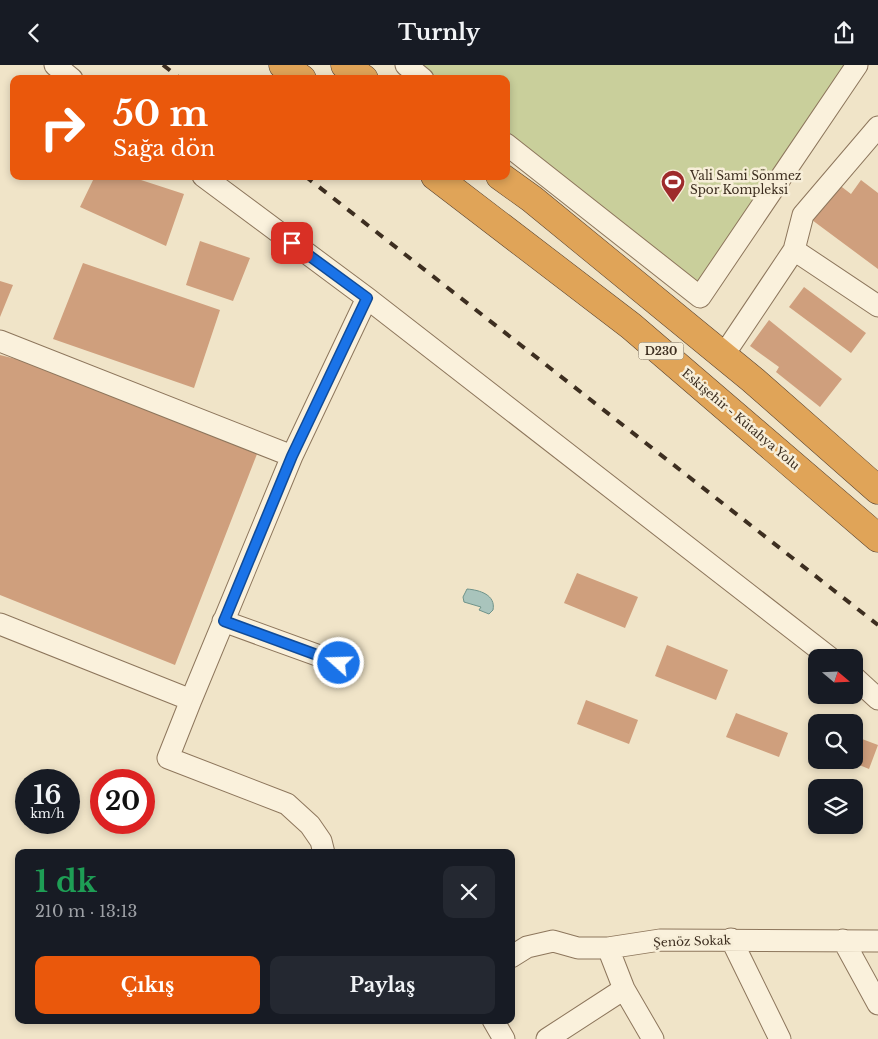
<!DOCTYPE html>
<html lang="tr">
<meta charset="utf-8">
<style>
body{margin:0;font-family:"Libre Baskerville",serif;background:#242831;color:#f1f3f6;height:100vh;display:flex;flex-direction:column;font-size:19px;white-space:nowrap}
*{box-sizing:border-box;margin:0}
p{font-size:16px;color:#9ea1a6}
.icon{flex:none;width:28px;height:28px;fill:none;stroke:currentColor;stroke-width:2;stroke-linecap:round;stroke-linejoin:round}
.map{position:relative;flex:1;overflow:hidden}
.sheet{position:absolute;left:15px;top:784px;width:500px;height:175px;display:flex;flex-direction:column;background:#171b24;border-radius:10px;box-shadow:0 2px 8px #0003}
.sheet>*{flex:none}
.top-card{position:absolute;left:10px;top:10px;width:500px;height:105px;border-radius:10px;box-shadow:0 2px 8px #0003;background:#ea580c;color:#fff;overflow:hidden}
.needle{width:32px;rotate:109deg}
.controls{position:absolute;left:808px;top:584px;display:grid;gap:10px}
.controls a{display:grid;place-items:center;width:55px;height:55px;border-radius:10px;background:#171b24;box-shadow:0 2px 8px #0003;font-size:25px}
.speed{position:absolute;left:15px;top:704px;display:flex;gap:10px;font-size:25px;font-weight:700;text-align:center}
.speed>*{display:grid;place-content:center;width:65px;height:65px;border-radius:50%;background:#171b24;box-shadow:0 2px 8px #0003;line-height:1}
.speed small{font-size:12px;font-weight:400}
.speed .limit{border:8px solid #d22;background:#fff;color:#111}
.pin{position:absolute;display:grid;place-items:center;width:42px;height:42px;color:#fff;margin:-21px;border-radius:10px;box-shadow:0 2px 8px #0006}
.me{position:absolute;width:55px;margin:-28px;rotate:290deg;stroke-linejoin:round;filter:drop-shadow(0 0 4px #0008)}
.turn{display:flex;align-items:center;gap:18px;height:105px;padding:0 20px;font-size:22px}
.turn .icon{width:65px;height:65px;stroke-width:2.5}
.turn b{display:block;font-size:35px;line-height:42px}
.round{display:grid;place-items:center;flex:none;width:52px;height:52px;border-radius:10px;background:#242831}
.head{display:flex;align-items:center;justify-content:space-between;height:85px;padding:0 20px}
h1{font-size:30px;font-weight:700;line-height:38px;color:#1e9e55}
.button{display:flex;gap:10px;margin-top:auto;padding:10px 20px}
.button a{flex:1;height:58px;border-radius:10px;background:#ea580c;color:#fff;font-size:20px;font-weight:700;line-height:58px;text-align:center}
.button a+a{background:#242831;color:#f1f3f6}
header{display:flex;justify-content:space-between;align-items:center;height:65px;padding:0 20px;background:#171b24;font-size:22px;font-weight:700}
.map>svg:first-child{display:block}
.green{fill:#c9cf9b}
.water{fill:#a9c4bc;stroke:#6f938a}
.building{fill:#cf9f7d}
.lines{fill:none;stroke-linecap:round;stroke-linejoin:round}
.minor-casing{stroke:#8d765c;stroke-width:23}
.highway-casing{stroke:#5b4430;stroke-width:29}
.minor{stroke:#faf1dc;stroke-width:21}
.highway{stroke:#e0a458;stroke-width:28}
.rail{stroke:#3d2e20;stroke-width:4;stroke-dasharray:9 9;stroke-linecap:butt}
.route-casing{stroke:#114b97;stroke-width:12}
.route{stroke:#1a73e8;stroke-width:9}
.labels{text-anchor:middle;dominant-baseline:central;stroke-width:5;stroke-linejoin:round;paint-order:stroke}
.shield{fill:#f7eed8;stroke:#756857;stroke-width:1}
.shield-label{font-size:11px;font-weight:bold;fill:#3d2e20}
.poi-label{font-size:12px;fill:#3d2e20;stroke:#f7eed8;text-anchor:start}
.street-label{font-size:12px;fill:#3d2e20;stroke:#f7eed8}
</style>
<header><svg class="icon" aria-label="back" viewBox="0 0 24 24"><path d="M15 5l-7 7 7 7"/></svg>Turnly<svg class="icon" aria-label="share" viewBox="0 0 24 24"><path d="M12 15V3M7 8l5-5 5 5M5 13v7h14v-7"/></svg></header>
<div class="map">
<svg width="878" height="974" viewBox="0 0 878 974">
<rect width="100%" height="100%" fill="#f0e4c8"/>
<!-- green -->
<path class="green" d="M406 0H857L700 232 506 79V14H423Z"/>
<!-- water -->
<path class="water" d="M467 524C480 525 496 530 493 545L489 549 479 545 481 542 464 537 463 532Z"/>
<!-- building -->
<path class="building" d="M95 111H144L141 115 184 129 166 181 80 142Z
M861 115 878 128V204L812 155 838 119 851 129Z
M200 176 250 193 233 236 186 220Z
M83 198 220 245 194 323 53 274Z
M0 216 13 220 0 252Z
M804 222 866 268 851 288 789 242Z
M769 255 842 314 820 342 776 307 779 302 750 281Z
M0 290 32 298 257 389 175 600 0 530Z
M577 508 638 532 625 563 564 538Z
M667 580 728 605 716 635 655 611Z
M586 635 638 655 629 679 577 659Z
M736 648 788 668 779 692 726 672Z
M854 671 878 680 869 704 847 695H854Z"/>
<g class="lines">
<defs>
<path id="minor" d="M55 0 72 14
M406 0 423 14
M506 79 700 232 857 0
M203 111 367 233 829 592
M794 185 878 241
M0 276 292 391 367 233
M723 291 794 185 803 150 878 62
M223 556 339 598
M0 559 191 635 292 391
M854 612 878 634
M191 635 168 693 287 739 310 760 321 776 324 788
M731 874 780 974
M843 875 878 939
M608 883 624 924 653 974
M511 892 527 882 553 876 578 883H608L660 875 878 876
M493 955 504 974
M547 974 624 924"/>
<path id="highway" d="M283 0 302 14
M345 0 364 14
M435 111 631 261 878 473
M500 111 532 134 753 315 878 425"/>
</defs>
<!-- minor casing -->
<use href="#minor" class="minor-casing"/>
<!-- highway casing -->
<use href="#highway" class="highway-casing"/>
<!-- minor -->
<use href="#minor" class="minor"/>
<!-- highway -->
<use href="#highway" class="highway"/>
<!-- rail -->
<path class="rail" d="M163 0 181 14
M305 111 878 560"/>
</g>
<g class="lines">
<defs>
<path id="route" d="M292 178 367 233 292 391 224 556 339 598"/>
</defs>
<!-- route casing -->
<use href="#route" class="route-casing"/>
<!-- route -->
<use href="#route" class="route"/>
</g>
<!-- icons -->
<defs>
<symbol id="stadium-pin" viewBox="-11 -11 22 30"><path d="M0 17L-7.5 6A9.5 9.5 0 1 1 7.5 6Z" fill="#9e2a2b" stroke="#f7eed8"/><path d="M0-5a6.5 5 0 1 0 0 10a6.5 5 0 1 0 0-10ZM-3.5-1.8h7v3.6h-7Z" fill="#fff"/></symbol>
</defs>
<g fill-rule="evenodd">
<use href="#stadium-pin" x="659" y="103" width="28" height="38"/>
</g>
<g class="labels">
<!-- shield labels -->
<rect class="shield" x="638.5" y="277.5" width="45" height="17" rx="4"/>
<g class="shield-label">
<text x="661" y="286">D230</text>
</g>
<!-- poi labels -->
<g class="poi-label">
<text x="690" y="110">Vali Sami Sönmez<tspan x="690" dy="14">Spor Kompleksi</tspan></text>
</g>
<!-- street labels -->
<g class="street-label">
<text transform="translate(741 354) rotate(40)">Eskişehir - Kütahya Yolu</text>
<text transform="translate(692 876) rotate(-2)">Şenöz Sokak</text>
</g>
</g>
</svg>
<div class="controls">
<a><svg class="needle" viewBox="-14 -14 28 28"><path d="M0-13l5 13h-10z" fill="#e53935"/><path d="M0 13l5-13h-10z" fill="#9ea1a6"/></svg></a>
<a><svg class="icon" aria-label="search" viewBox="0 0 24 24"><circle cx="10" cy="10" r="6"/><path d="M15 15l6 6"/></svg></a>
<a><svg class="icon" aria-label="layers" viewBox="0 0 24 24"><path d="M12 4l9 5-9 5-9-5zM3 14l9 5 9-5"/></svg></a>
</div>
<div class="speed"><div>16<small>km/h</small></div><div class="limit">20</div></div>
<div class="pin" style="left:292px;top:178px;background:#d93025"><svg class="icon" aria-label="arrive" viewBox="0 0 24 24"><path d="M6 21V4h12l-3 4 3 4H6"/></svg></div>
<svg class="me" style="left:339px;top:598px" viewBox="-20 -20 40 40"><circle r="17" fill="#1a73e8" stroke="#fff" stroke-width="3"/><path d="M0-11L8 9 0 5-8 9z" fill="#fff"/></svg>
<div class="top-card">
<div class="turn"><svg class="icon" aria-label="right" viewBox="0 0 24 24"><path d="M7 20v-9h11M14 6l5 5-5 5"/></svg><div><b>50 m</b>Sağa dön</div></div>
</div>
<section class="sheet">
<div class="head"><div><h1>1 dk</h1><p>210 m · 13:13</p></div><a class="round"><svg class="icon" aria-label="close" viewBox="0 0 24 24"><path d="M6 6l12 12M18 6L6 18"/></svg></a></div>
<div class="button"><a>Çıkış</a><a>Paylaş</a></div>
</section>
</div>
